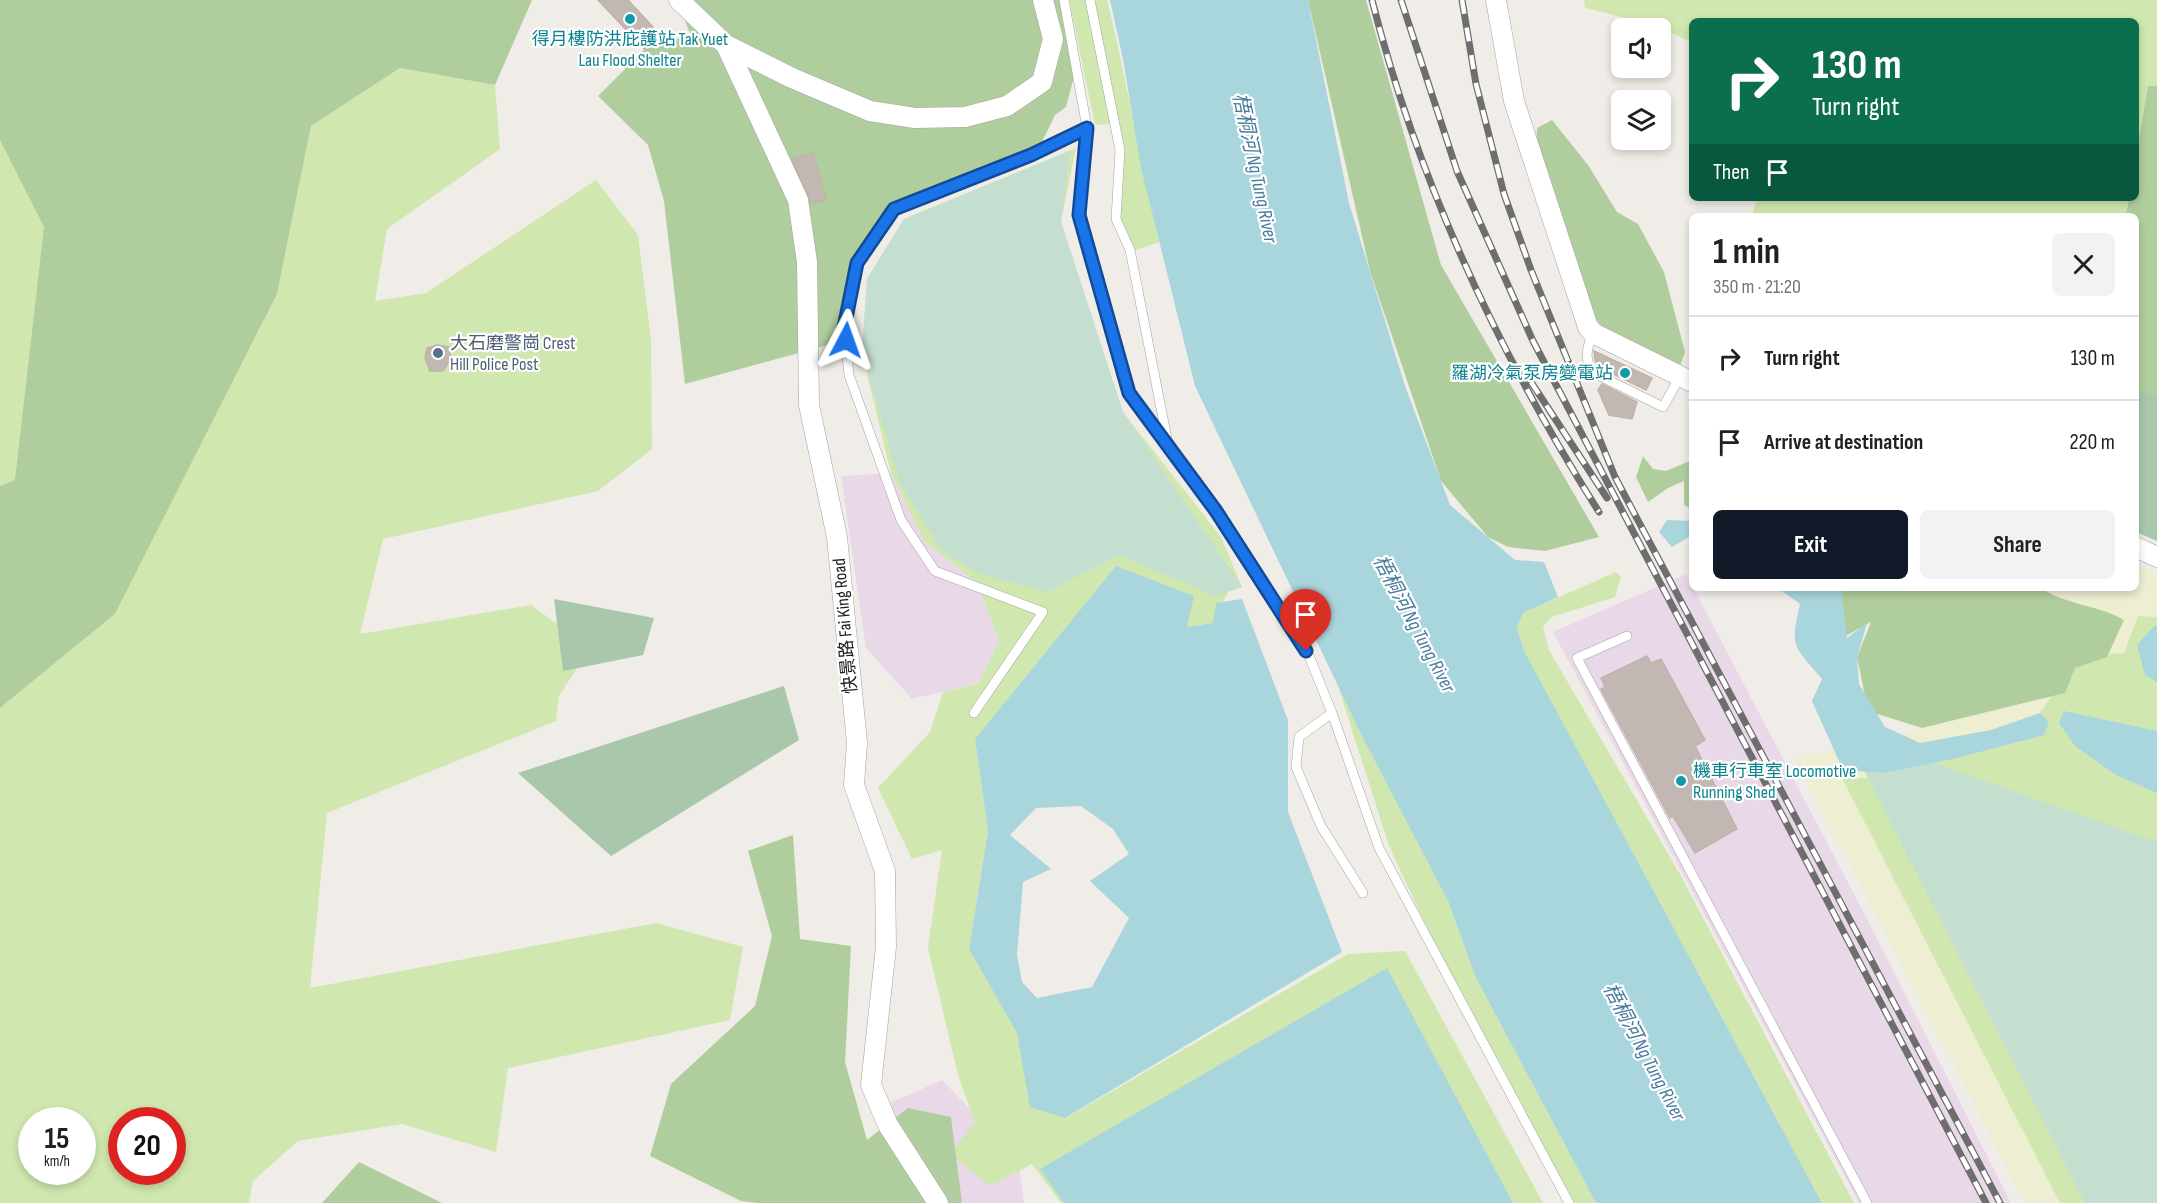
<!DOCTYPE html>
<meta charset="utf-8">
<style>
body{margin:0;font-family:"Sofia Sans Condensed","Noto Sans SC",sans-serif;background:#f2f2f2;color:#202124;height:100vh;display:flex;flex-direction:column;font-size:22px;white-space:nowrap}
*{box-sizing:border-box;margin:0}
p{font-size:20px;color:#757577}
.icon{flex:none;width:33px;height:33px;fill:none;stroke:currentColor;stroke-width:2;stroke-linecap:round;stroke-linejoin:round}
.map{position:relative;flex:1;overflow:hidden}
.panel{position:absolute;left:1689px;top:213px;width:450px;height:378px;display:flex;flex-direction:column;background:#fff;border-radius:9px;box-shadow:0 3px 9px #0003}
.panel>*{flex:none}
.banner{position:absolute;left:1689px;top:18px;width:450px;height:183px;border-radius:9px;box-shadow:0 3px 9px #0003;background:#0b6e4f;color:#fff;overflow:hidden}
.controls{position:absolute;left:1611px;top:18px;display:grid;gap:12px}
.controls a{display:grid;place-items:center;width:60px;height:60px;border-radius:9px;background:#fff;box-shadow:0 3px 9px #0003;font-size:30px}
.speed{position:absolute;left:18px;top:1107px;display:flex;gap:12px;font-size:30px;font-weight:700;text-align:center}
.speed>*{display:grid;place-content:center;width:78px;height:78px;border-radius:50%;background:#fff;box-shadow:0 3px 9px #0003;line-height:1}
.speed small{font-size:15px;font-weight:400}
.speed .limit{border:9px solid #d22;background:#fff;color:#111}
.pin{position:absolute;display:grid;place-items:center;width:51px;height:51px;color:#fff;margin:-62px -26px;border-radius:50% 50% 50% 0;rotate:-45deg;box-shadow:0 0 6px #0007}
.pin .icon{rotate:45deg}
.me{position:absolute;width:66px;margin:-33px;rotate:4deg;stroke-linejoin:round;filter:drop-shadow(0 0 4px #0008)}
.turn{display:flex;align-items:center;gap:21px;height:126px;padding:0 24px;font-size:27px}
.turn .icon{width:78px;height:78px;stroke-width:2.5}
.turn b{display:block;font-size:42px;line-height:51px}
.then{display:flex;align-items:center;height:57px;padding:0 24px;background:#0003;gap:12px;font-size:22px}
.round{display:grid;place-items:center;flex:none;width:63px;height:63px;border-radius:9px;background:#f2f2f2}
.headline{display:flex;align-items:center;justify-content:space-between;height:102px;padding:0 24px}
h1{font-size:36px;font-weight:700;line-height:45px}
.cta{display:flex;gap:12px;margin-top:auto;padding:12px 24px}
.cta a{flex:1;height:69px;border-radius:9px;background:#111827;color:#fff;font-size:24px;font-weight:700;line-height:69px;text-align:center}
.cta a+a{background:#f2f2f2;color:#202124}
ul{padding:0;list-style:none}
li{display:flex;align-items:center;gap:18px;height:84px;padding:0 24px;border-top:2px solid #e0e0e0}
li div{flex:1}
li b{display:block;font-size:22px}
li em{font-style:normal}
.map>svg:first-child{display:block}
.industrial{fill:#e9d9e8}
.farmland{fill:#eeeed3}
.grass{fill:#d0e8af;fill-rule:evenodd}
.forest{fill:#b0ce9d}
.wetland{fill:#c4ded0}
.cemetery{fill:#a9c8ab}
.water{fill:#a9d5dc;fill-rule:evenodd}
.building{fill:#c1b8b3;stroke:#c2b2aa;stroke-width:1.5}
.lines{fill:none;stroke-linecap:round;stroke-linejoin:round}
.lane-casing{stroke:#a4a4a4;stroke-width:10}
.street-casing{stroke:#a4a4a4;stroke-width:21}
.lane{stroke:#fff;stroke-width:9}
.street{stroke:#fff;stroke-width:20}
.rail-casing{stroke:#6e6e6e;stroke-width:7}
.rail{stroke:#fff;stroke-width:4.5;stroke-dasharray:14;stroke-linecap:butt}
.route-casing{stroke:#114b97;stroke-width:15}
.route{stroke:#1a73e8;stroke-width:10}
.culture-dot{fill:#0f9aa8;stroke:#fff;stroke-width:2}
.service-dot{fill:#5c6f8a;stroke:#fff;stroke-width:2}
.labels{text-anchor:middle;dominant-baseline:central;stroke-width:4.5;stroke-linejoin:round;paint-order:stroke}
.culture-label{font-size:18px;fill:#0d838f;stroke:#fff}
.service-label{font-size:18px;fill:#4e5e75;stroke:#fff;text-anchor:start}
.street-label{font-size:18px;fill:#202020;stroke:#fff}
.water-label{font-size:20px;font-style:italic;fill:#497b9d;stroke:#fff}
</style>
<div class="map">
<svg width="2157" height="1203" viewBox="0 0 2157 1203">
<rect width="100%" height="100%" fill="#f0ece7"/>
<!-- industrial -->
<path class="industrial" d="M891 473 924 541 977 583 999 642 979 683 912 699 866 648 841 476Z
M1686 574 1864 913 2011 1203H1859L1553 632Z
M942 1080 1018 1159 1024 1203H924L872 1111Z"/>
<!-- farmland -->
<path class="farmland" d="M2136 564 2157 574V1203H2025L1795 759 2050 697 2035 588H2136Z"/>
<!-- grass -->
<path class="grass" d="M1069 0H1090L1115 124 1095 125Z
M1091 0H1107C1127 80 1140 162 1159 242L1133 251 1116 219 1123 143Z
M1584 0H2157V94L2136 176V21H1692V43L1654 25 1585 8Z
M400 68 495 85 500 149 387 229 375 301 426 293 596 180 638 235 651 339 652 449 598 491 383 539 360 634 531 605 590 648 559 696 556 721 327 813 310 988 656 923 743 947 730 1020 508 1068 496 1152 402 1124 298 1141 253 1181 249 1203H0V708L115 614 277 294 311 126ZM32 1120H82V1172H32ZM122 1120H172V1172H122Z
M0 138 63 225 29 476 0 486Z
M1076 148 1061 222 1123 412 1221 537 1242 587 1228 592 1213 623 1187 627 975 739 988 831 969 949 1066 1118 1348 954 1405 951 1543 1203H1061L1032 1164 990 1186 950 1154 975 1122 958 1075 928 948 942 850 912 859 878 788 930 732 943 692 979 683 999 641 977 583 924 541 891 473 862 354 867 279 904 219Z
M1757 198H2131L2127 216H1752Z
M1616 572 1621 577 1615 597 1552 617 1543 627 1549 650 1681 876 1854 1203H1822L1525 654 1517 628 1523 613Z
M2027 598 2090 655 2124 653 2138 616 2157 617V1203H2060L1842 778H1868L2020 742 2051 697Z
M1338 686 1448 901 1476 978 1596 1203H1567L1454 986 1389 846Z"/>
<!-- forest -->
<path class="forest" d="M0 0H532L495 85 400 68 311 126 277 294 115 614 0 708V486L15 480 44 227 0 140Z
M677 0H1061L1076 69 1066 107 1055 115 1037 152 890 215 855 273 846 340 685 384 664 201 648 145 598 96 649 45 691 36Z
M1308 0H1366L1441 265 1599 537 1545 551 1508 547 1488 537 1441 481 1370 271Z
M2148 86H2157V533L2136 524V216H2126L2129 198H2136V158Z
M1552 120 1588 165 1617 212 1638 224 1664 272 1685 352 1680 366 1604 330 1595 318 1536 173 1537 128Z
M1643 456 1653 469 1666 471 1692 460V509L1684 505V481L1668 488 1648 502 1636 477Z
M1837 588H2048L2046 591C2072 606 2098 605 2124 620L2107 657 2075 668 2065 693 1922 728 1868 711 1857 657 1871 622 1842 638Z
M793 835 800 939 851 946 845 1062 867 1140 908 1108 951 1117 962 1203H757L741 1201 650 1156 671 1084 755 1006 772 936 748 851Z
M359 1162 442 1203H322Z"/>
<!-- wetland -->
<path class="wetland" d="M1070 151 1061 222 1123 412 1242 587 1215 596 1119 555 1047 592 977 573 942 551 900 483 862 353 867 279 904 219Z
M1844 731 2157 842V1203H2085Z"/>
<!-- cemetery -->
<path class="cemetery" d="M2136 389 2157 397V541L2136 532Z
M554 599 654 618 643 655 563 671Z
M784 686 799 740 611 856 518 773Z"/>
<!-- water -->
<path class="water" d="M1110 0H1308L1349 203 1405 386 1450 505 1515 560 1544 562 1558 597 1523 613 1517 628 1524 651 1822 1203H1596L1476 978 1448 901 1361 734 1195 386 1141 168 1123 59Z
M1667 520 1692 521V535L1672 547 1659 532Z
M1116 566 1194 596 1187 627 1213 623 1216 603 1242 599 1288 720V812L1342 952 1065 1118 1030 1107 1017 1033 969 949 988 831 975 739ZM1081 806 1113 829 1129 854 1090 881 1129 918 1092 987 1037 998 1022 982 1017 955 1023 882 1051 869 1010 835 1036 808Z
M1778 588H1841L1847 638 1867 623 1857 657 1859 684 1885 727 1920 743 1991 730 2040 713 2049 722 2044 735 1957 758 1884 773 1843 770 1812 701 1822 679C1793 644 1790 649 1800 604Z
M2154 626H2157V682L2145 675 2137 645Z
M2064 711 2157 731V793L2116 775 2075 746 2059 723Z
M1387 968 1513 1203H1064L1040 1169Z"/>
<!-- building -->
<path class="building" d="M598 0H628L663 38 646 51Z
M813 153 826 200 811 204 792 159Z
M437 345 449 347 451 359 443 371H430L425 358 427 348Z
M1594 351 1652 378 1646 390 1599 367 1595 360Z
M1602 384 1637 402 1632 419 1609 415 1598 390Z
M1647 656 1651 663 1661 659 1705 740 1695 746 1737 829 1695 853 1673 816 1670 818 1601 689 1605 687 1601 678Z"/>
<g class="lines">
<defs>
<path id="lane" d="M1064 0 1087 128 1079 215 1129 393 1216 511 1307 651 1332 713 1299 737 1296 767 1321 826 1363 893
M1090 0 1120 150 1116 219 1130 250 1168 444
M1593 333C1586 349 1582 365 1600 376L1663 407 1680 377
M1627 636 1577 658 1867 1203
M974 713 1043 612 935 571 901 520 849 375 844 328 857 263 894 209 1031 155 1087 128
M1332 713 1379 848 1569 1203"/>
<path id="street" d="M679 0 726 45 792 78 870 111 915 118 965 117 1007 106 1042 82 1053 39 1043 0
M1496 0 1514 101 1588 327 1593 333 1692 382
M726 45 798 200 807 262 809 405 837 537 857 743 854 785 885 871 886 947 871 1085 888 1125 938 1203
M2136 547 2157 557"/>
</defs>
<!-- lane casing -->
<use href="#lane" class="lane-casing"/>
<!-- street casing -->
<use href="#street" class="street-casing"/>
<!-- lane -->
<use href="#lane" class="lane"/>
<!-- street -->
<use href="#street" class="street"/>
<defs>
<path id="rail" d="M1372 0C1418 182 1499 354 1599 512
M1401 0 1457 171 1533 341 1986 1203
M1462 0 1476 84 1504 194 1531 270 1615 477 2000 1203
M1531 382 1607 498"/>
</defs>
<!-- rail casing -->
<use href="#rail" class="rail-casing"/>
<!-- rail -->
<use href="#rail" class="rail"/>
</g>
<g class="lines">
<defs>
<path id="route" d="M846 340 844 328 857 263 894 209 1031 155 1087 128 1079 215 1129 393 1216 511 1306 651"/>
</defs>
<!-- route casing -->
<use href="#route" class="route-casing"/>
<!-- route -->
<use href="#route" class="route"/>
</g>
<!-- markers -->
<g class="culture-dot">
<circle cx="630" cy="19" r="6"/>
<circle cx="1625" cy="373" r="6"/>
<circle cx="1681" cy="781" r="6"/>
</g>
<circle class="service-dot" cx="438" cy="353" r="6"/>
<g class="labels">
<!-- culture labels -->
<g class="culture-label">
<text x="630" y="39">得月樓防洪庇護站 Tak Yuet<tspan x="630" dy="21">Lau Flood Shelter</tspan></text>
<text x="1613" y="373" text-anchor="end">羅湖冷氣泵房變電站</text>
<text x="1693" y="771" text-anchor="start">機車行車室 Locomotive<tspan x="1693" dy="21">Running Shed</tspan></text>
</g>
<!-- service labels -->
<g class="service-label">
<text x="450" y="343">大石磨警崗 Crest<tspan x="450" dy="21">Hill Police Post</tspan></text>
</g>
<!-- street labels -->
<g class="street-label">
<text transform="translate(845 626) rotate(-95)">快景路 Fai King Road</text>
</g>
<!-- water labels -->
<g class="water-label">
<text transform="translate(1255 168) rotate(78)">梧桐河 Ng Tung River</text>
<text transform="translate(1414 624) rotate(62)">梧桐河 Ng Tung River</text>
<text transform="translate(1644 1052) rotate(62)">梧桐河 Ng Tung River</text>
</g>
</g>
</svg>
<div class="controls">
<a><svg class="icon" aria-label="sound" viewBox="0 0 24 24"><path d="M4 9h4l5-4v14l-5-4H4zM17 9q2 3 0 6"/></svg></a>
<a><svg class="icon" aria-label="layers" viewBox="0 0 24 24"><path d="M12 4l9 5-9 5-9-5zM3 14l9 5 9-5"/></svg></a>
</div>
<div class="speed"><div>15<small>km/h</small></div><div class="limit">20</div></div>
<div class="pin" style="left:1306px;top:651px;background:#d93025"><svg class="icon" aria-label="arrive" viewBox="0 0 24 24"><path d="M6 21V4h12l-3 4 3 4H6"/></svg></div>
<svg class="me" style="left:846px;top:340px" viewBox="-20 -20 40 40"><path d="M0-17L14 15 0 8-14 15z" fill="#1a73e8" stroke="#fff" stroke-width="4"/></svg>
<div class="banner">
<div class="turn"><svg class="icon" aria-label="right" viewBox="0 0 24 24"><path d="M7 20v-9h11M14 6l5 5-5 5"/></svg><div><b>130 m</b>Turn right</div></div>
<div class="then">Then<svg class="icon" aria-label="arrive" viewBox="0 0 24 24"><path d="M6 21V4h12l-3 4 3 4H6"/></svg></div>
</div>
<section class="panel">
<div class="headline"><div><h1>1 min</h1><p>350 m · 21:20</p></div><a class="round"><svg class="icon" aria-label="close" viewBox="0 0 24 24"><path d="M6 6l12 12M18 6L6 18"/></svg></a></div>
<ul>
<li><svg class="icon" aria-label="right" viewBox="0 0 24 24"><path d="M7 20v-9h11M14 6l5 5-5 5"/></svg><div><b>Turn right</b></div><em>130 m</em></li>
<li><svg class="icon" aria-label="arrive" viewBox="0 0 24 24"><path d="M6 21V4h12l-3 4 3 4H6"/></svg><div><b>Arrive at destination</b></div><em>220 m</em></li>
</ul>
<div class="cta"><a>Exit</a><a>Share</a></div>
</section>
</div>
